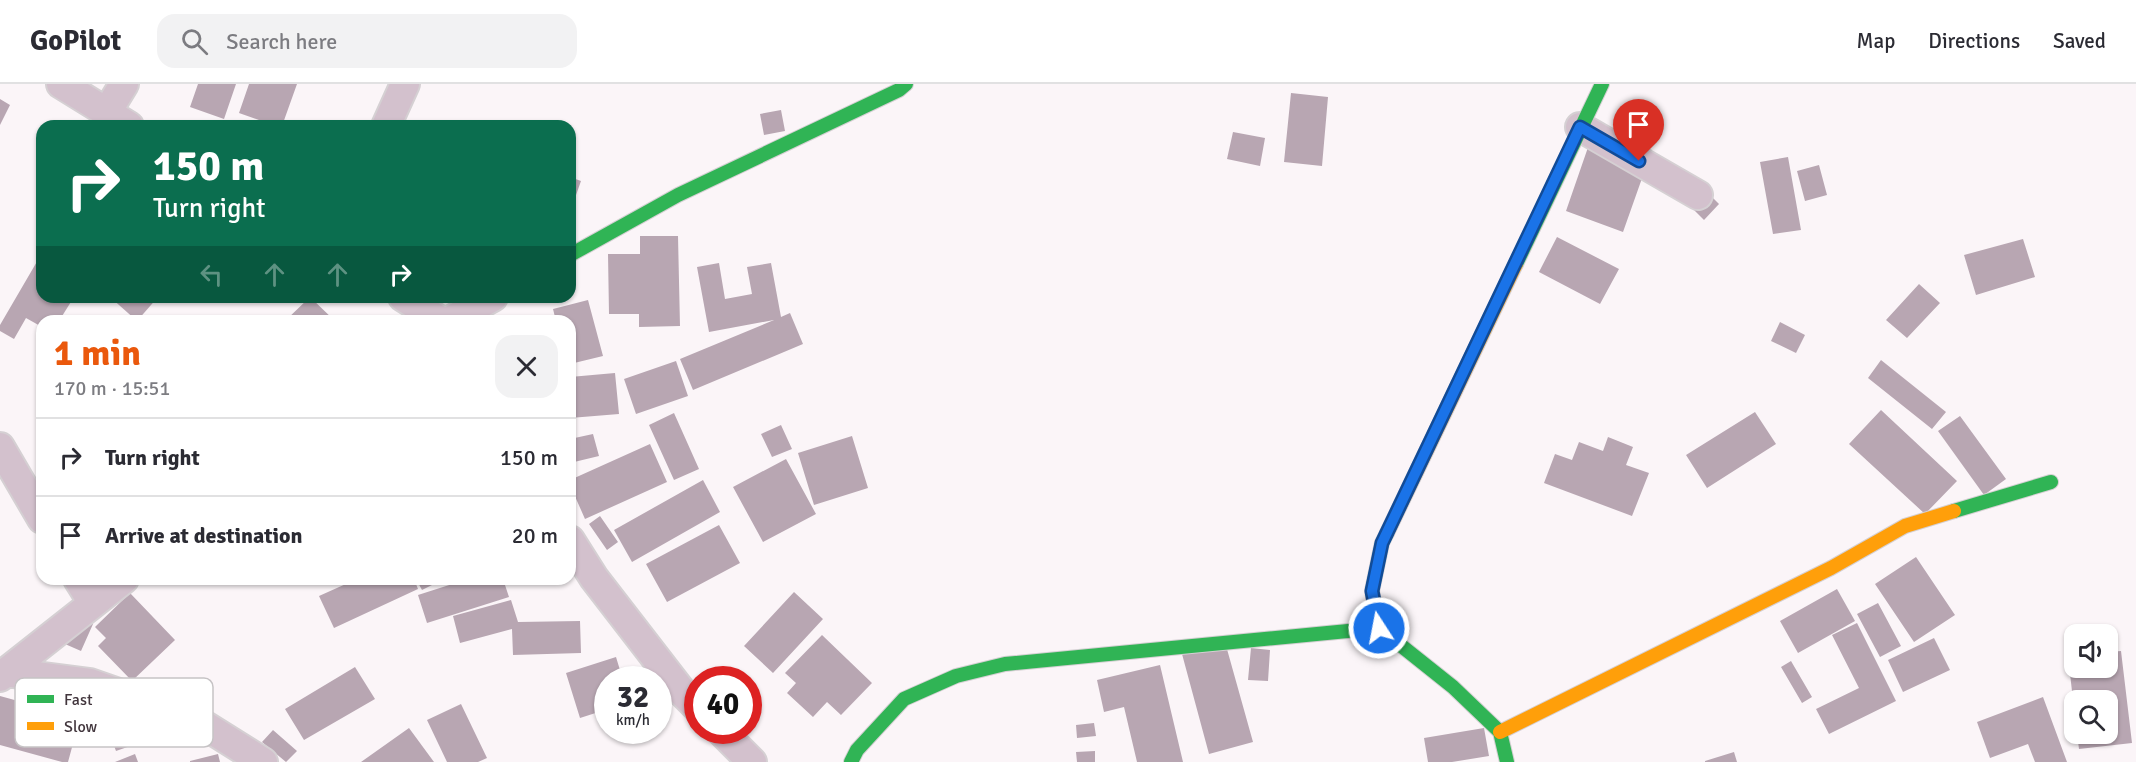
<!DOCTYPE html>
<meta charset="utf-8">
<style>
body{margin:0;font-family:Signika,sans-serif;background:#f2f2f3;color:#2b2b33;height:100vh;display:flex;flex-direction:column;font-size:22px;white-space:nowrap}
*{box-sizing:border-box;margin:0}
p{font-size:20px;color:#7c7c81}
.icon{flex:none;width:33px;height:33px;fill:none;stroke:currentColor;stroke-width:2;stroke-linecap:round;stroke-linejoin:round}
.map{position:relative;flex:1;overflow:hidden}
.panel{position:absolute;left:36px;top:231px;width:540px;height:270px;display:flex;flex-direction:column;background:#fff;border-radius:18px;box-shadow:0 2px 4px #0004}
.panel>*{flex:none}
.top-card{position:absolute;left:36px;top:36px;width:540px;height:183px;border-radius:18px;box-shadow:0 2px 4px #0004;background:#0b6e4f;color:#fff;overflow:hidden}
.buttons{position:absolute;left:2064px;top:540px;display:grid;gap:12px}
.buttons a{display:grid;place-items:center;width:54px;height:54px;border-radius:12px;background:#fff;box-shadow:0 2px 4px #0004;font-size:30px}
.speed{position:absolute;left:594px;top:582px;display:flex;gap:12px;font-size:30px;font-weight:700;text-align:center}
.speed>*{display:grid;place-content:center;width:78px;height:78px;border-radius:50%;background:#fff;box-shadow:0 2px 4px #0004;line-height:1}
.speed small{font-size:15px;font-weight:400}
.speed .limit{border:9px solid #d22;background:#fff;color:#111}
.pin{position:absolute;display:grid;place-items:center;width:51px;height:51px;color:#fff;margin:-62px -26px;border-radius:50% 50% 50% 0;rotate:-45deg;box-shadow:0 0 6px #0007}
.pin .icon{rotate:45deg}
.me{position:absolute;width:66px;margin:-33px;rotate:349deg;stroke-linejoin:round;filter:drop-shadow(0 0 4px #0008)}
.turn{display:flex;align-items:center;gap:21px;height:126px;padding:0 18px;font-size:27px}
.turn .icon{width:78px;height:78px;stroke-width:2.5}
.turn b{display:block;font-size:42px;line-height:51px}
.lanes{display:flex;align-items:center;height:57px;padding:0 18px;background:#0003;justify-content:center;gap:30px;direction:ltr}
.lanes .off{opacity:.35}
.round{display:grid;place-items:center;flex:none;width:63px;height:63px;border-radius:18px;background:#f2f2f3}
.headline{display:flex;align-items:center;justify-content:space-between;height:102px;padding:0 18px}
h1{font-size:36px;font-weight:700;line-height:45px;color:#ea580c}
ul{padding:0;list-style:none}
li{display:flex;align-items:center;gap:18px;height:78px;padding:0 18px;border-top:2px solid #e1e1e2}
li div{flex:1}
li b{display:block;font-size:22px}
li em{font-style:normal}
header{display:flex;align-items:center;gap:36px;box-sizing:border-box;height:84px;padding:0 30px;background:#fff;border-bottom:2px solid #e1e1e2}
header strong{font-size:28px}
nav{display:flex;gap:33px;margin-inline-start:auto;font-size:21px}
.search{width:420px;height:54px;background:#f2f2f3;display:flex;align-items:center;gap:15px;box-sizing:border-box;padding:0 21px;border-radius:18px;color:#7c7c81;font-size:22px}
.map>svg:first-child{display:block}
.building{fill:#b8a6b2}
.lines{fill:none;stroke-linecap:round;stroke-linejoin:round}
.street-casing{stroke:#d5d0d3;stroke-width:32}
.fast-casing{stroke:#d5d0d3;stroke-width:16}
.slow-casing{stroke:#d5d0d3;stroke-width:16}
.street{stroke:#d3c1cd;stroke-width:28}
.fast{stroke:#30b455;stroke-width:14}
.slow{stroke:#ff9f0a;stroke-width:14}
.route-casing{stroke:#114b97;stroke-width:15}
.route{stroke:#1a73e8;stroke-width:10}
.key{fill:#fff;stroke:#c6c3c5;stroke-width:1.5}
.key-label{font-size:16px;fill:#42363d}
</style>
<header>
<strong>GoPilot</strong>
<div class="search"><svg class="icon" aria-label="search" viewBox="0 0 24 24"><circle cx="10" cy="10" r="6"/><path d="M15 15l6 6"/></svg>Search here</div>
<nav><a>Map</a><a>Directions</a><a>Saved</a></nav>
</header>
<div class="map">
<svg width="2136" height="678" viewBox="0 0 2136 678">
<rect width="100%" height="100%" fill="#fbf5f8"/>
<!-- building -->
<path class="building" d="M198 0H236L224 35 190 23Z
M249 0H297L282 42H276L239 29Z
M1291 9 1328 13 1322 82 1284 78Z
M0 15 10 21 0 41Z
M781 26 785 47 764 51 760 30Z
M1594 46 1652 66 1623 148 1566 127Z
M1233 48 1265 54 1260 82 1227 75Z
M1788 73 1801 146 1773 150 1760 78Z
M1819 81 1827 111 1805 117 1797 87Z
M570 93 581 97 570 128Z
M1702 103 1719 120 1704 136 1686 118Z
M640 152H678L680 242 639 243V230H609L608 170H640Z
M1557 153 1619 185 1600 220 1539 188Z
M2023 155 2035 193 1976 211 1964 171Z
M42 169V213H74L59 237H42V243L26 234 14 255 0 247V241Z
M719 179 725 215 752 210 747 183 771 179 781 233 790 229 803 260 693 306 680 275 774 236 709 248 697 183Z
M1919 200 1940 219 1907 254 1886 236Z
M110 213H158L137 237Z
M310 213 335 237H285Z
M588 216 603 272 570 280V237H556L553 225Z
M1780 238 1805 251 1796 269 1771 257Z
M1881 276 1946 328 1932 345 1868 294Z
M676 277 688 312 636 330 624 295Z
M615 289 619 330 570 334V293Z
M1881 326 1957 397 1925 430 1849 360Z
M1755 328 1776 360 1707 404 1686 371Z
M674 329 699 385 674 396 649 341Z
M1960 332 2006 395 1984 411 1938 347Z
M781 341 792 365 772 373 761 350Z
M593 350 599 372 570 379V355Z
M852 352 868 404 814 421 798 369Z
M1608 353 1633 363 1626 381 1649 389 1632 432 1544 399 1555 370 1572 376 1579 358 1603 367Z
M650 360 667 398 585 435 570 401V396Z
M786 375 816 430 763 458 733 403Z
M703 396 720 428 632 478 614 446Z
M600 432 618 458 607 466 589 440Z
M719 441 740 479 667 518 646 480Z
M1916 473 1955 531 1914 558 1875 500Z
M357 495H414L418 505 334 544 319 512Z
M416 495H444L422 506Z
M468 495H503L509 513 427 539 418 511Z
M1837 505 1855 537 1798 569 1780 537Z
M794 508 823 535 773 589 744 562Z
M130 509 175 556 132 597 98 562 106 554 95 543Z
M511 516 518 538 580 537 581 569 513 571 512 545 460 559 453 532Z
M1878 519 1901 562 1880 573 1857 530Z
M77 533 93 540 81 567 65 560Z
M1857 539 1896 617 1829 650 1816 625 1859 604 1832 551Z
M822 551 872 599 841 631 827 618 813 633 787 609 796 599 785 589Z
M1934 554 1950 586 1903 608 1888 576Z
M1225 558 1253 658 1209 670 1182 570Z
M1251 564 1270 566 1268 597 1248 596Z
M2121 567 2132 659 2079 665 2077 650H2108V616H2073L2068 572H2074V584H2108V568Z
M616 573 623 596H608V625L580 634 566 589Z
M1791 577 1812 613 1802 619 1781 583Z
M1160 581 1183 678H1137L1124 623 1104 628 1097 596Z
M355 583 375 615 304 656 285 625Z
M0 612 80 634 68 678H62L0 661Z
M2043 613 2067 678H2035L2028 660 1990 674 1977 638Z
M461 620 487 674 478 678H447L427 636Z
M1094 639 1096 652 1077 654 1076 641Z
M131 644 136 660 116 667 110 651Z
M409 644 434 678H361Z
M1484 644 1489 672 1452 678H1428L1424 654Z
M273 646 297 667 286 678 262 658Z
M1095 667V678H1077L1076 668Z
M1734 668 1737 678H1705V677Z
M135 670 138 678H115Z
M218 670 220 678H190V677Z"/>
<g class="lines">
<defs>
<path id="street" d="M61 0 129 42
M107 28 124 0
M386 42 405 0
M1580 43 1698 111
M403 213 441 237
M449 237 493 213
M0 363 42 435
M570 456 594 494 682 608 698 624
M78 495 93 519
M5 588 90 599 196 636 263 678
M0 593 124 495
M720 646 752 678"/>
<path id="fast" d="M570 171 678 111 899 6 906 0
M1516 180 1602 0
M1954 427 2051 398
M1387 449 1382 459 1372 507 1379 544 1453 603 1500 648 1507 678
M851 678 857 666 904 615 956 592 1005 580 1379 544"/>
<path id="slow" d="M1387 449 1516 180
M1500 648 1831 484 1905 442 1954 427"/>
</defs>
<!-- street casing -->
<use href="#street" class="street-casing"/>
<!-- fast casing -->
<use href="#fast" class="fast-casing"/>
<!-- slow casing -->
<use href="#slow" class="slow-casing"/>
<!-- street -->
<use href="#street" class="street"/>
<!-- fast -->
<use href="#fast" class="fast"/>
<!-- slow -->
<use href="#slow" class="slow"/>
</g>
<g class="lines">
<defs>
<path id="route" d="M1379 544 1372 507 1382 459 1580 43 1639 77"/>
</defs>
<!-- route casing -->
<use href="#route" class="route-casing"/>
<!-- route -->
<use href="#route" class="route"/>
</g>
<!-- legend -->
<rect x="15" y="594" width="198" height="69" rx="9" class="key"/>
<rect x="27" y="611" width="27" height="8" fill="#30b455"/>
<rect x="27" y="638" width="27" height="8" fill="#ff9f0a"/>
<g class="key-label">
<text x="64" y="621">Fast</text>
<text x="64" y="648">Slow</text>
</g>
</svg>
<div class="buttons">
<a><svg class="icon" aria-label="sound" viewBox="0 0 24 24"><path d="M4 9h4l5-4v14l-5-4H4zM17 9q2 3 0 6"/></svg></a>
<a><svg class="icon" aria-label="search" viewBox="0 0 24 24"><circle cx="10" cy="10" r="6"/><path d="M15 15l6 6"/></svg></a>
</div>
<div class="speed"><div>32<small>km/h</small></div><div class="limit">40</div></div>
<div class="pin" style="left:1639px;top:77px;background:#d93025"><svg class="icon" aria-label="arrive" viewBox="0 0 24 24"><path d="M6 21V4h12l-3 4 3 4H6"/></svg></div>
<svg class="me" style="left:1379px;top:544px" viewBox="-20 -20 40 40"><circle r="17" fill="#1a73e8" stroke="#fff" stroke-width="3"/><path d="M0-11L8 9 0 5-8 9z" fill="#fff"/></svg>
<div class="top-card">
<div class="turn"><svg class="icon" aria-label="right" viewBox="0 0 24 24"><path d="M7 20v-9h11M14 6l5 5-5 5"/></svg><div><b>150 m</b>Turn right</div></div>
<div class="lanes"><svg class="icon off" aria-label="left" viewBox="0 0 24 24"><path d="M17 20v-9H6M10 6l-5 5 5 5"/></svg><svg class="icon off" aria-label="ahead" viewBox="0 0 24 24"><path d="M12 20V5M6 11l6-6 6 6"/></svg><svg class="icon off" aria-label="ahead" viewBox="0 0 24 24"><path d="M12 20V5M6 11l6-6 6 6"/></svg><svg class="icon" aria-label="right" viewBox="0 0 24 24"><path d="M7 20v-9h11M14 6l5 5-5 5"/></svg></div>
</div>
<section class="panel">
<div class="headline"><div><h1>1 min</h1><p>170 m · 15:51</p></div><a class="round"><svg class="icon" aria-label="close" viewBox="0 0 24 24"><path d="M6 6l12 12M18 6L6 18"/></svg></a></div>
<ul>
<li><svg class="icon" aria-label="right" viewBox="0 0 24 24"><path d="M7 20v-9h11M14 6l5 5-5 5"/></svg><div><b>Turn right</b></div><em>150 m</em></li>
<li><svg class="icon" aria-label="arrive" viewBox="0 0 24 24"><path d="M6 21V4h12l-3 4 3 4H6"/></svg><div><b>Arrive at destination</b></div><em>20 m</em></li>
</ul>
</section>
</div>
